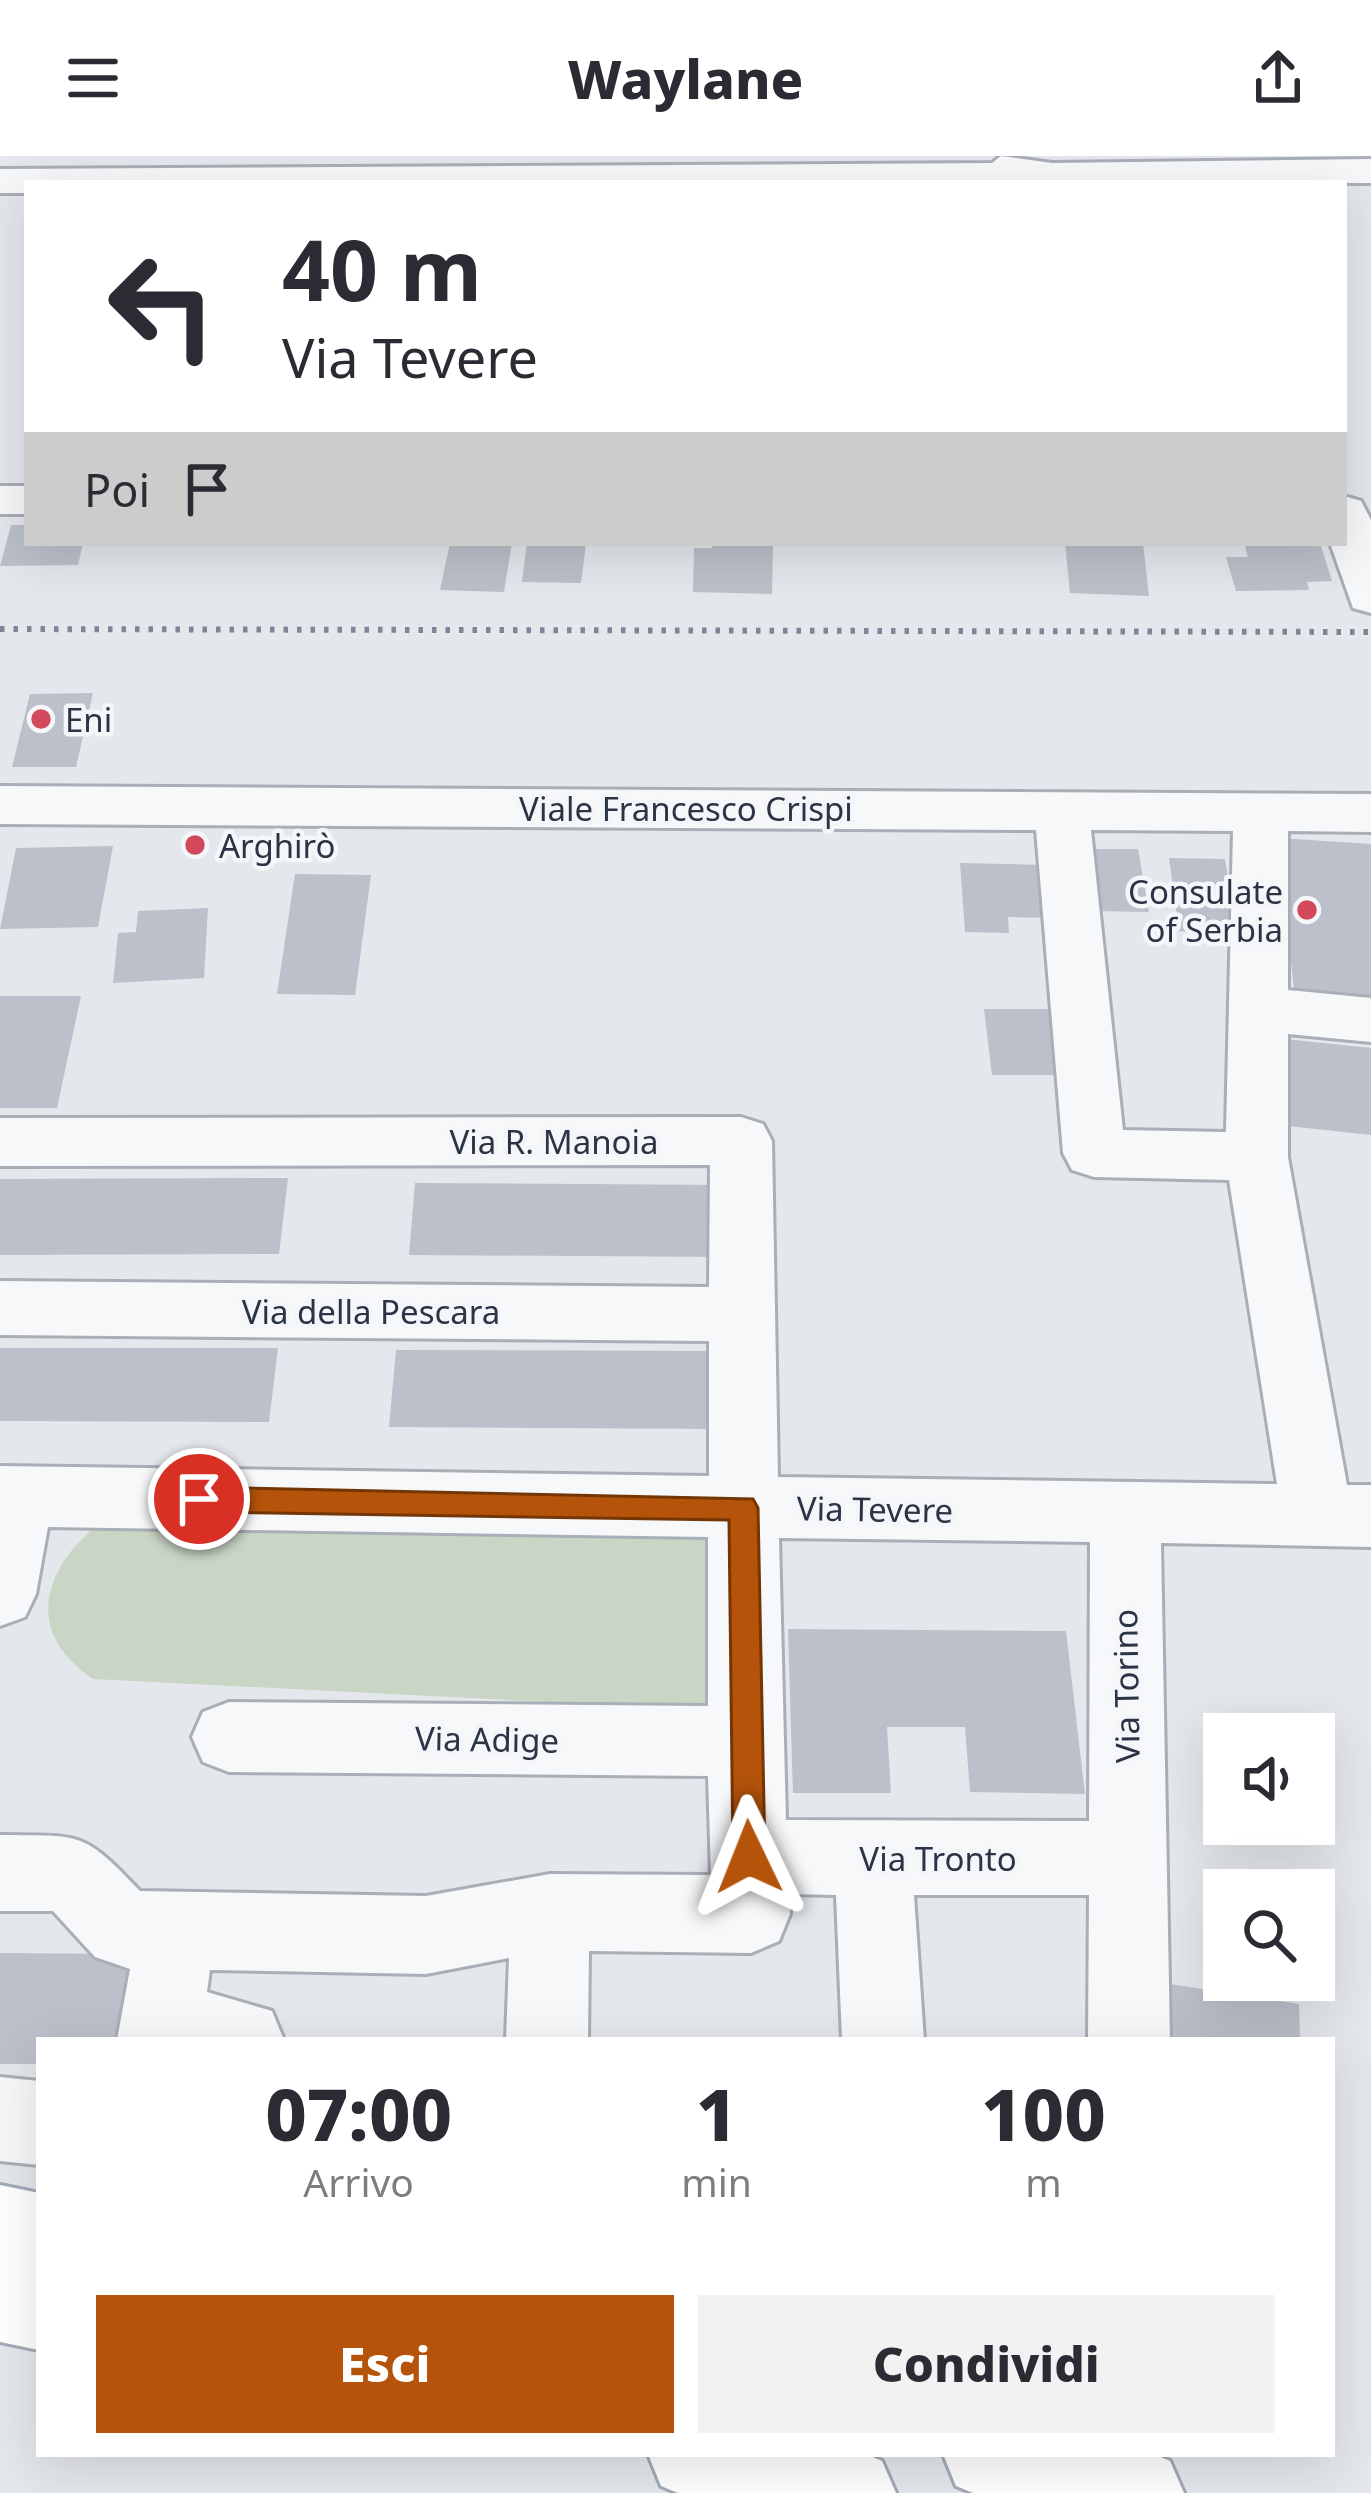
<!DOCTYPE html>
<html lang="it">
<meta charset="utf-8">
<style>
body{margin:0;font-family:"Noto Sans",sans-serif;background:#f2f2f3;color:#2b2b33;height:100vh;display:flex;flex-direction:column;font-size:45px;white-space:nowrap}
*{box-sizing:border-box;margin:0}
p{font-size:39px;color:#7c7c81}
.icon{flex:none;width:66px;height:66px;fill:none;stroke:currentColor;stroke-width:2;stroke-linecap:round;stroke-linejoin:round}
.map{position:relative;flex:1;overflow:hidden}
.panel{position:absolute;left:36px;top:1881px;width:1299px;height:420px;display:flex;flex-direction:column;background:#fff;border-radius:0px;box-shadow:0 12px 48px #0002}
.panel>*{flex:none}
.banner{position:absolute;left:24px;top:24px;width:1323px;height:366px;border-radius:0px;box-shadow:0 12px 48px #0002;background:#fff;color:#2b2b33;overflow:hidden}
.tools{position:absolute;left:1203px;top:1557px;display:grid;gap:24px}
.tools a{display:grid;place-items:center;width:132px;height:132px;border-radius:0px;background:#fff;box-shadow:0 12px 48px #0002;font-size:60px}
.pin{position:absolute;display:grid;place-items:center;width:102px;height:102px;color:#fff;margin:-51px;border:6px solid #fff;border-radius:50%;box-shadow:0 3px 12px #0007}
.me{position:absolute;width:132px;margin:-66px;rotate:358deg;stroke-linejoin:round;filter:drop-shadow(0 0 9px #0008)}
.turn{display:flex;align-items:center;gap:42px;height:252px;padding:0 60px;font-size:54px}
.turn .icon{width:156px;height:156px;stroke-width:2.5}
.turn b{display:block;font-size:84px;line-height:102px}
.then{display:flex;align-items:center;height:114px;padding:0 60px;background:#0003;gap:24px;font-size:45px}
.eta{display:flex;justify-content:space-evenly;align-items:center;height:204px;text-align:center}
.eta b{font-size:72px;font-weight:800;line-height:84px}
.action{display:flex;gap:24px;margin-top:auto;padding:24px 60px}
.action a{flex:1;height:138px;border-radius:0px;background:#b45309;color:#fff;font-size:48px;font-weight:800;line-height:138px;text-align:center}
.action a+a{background:#f2f2f3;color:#2b2b33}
header{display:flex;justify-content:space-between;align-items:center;height:156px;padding:0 60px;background:#fff;font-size:54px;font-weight:800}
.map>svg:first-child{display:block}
.green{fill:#c9d6c5}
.building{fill:#bbc0ca}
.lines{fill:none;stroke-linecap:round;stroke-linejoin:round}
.minor-casing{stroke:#a9aeb7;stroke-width:6}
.major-casing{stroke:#a3abb8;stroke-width:6}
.minor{fill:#f7f8fa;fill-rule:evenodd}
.major{fill:#fff;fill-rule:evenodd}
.rail{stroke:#7d8696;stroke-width:6;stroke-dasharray:4.5 9;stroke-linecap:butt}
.route{fill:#b45309;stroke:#753606;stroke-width:3}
.poi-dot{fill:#d1495b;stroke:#f4f6f9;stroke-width:4.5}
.labels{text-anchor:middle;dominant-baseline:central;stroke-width:9;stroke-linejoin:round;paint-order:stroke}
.poi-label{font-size:33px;fill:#2b3445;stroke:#f4f6f9;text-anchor:start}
.street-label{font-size:33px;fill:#2b3445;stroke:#f4f6f9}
</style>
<header><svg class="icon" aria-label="menu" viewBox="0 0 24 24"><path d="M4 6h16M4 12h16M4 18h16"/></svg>Waylane<svg class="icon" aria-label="share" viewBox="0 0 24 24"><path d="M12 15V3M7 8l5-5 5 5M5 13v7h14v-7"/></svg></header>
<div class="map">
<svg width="1371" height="2337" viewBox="0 0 1371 2337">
<rect width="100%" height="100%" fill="#e4e7ec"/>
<!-- green -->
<path class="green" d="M102 1365 709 1373V1554L93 1523C23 1476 42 1412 102 1365Z"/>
<!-- building -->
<path class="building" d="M11 369H27V387H83L78 409 0 410Z
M450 387H512L504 436 440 434Z
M527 387H586L581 427 522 426Z
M712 387H773L772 438 693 436 694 392H712Z
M1065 387H1143L1149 440 1070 437Z
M1244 387H1320L1332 425 1307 426 1309 434 1236 435 1226 401H1248Z
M93 537 76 611H12L30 538Z
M1279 682 1371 688V844L1294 835Z
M113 690 98 771 0 773 16 692Z
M1086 693H1138L1149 756 1095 755Z
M1169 702 1225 703 1237 777 1179 775Z
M960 707 1047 709 1053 762 1008 761 1009 777 965 776Z
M295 718 371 719 355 839 277 838Z
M208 752 204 822 113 827 118 777 136 776 138 755Z
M0 840H81L57 952H0Z
M984 853H1054L1064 919H992Z
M1276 882 1371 892V979L1279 969Z
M288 1022 279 1098 0 1099V1023Z
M415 1027 729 1029V1101L409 1099Z
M0 1192H278L269 1266 0 1265Z
M396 1194 719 1195 721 1273 389 1271Z
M788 1473 1066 1475 1085 1638 970 1636 965 1571H887L891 1637H793Z
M0 1797 140 1798 127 1884H39V1908H0Z
M1170 1828 1299 1848 1300 1884H1169Z"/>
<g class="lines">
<defs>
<path id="minor" d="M1001 0 1052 7 1371 3V27H27V37H0V13L992 7Z
M0 330H27V358H0Z
M1344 340 1361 345 1371 364V457L1353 452 1330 387H1344Z
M0 630 1371 638V676L1288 675V834L1371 842V886L1288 878V1001L1347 1329H1371V1391L1161 1387 1170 1884H1088L1089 1739H914L924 1884H842L836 1739 789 1738 790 1758 779 1785 751 1797 589 1795 588 1884H506L509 1802 426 1818 210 1814 207 1836 272 1855 284 1884H117L130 1813 95 1801 53 1755H0V1679C82 1680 82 1674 140 1735L426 1740 550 1718 711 1719 708 1620 229 1616 203 1606 192 1581 203 1556 229 1546 708 1550V1381L48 1371 36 1438 25 1461 0 1470V1310L709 1320V1185L0 1179V1125L709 1131 710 1009 0 1010V962L741 961 763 968 772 985 778 1321 1277 1328 1229 1024 1094 1021 1072 1014 1063 997 1036 674 0 668ZM1091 674 1233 675 1226 976 1123 974ZM779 1382 1090 1386 1089 1665 786 1664Z
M0 1921 39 1925V2009L0 2005Z"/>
<path id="major" d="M0 2029 39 2037V2194L0 2186Z
M648 2298H866L882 2305 896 2337H678L661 2330Z
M943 2298H1154L1170 2305 1184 2337H973L956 2330Z"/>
</defs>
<!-- minor casing -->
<use href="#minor" class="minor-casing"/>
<!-- major casing -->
<use href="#major" class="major-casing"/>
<!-- minor -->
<use href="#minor" class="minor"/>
<!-- major -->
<use href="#major" class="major"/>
<!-- rail -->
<path class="rail" d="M0 473 1371 476"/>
</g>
<!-- route -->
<path class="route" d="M199 1331 753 1343 758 1352 765 1701 760 1712 749 1716 738 1712 733 1701 729 1364 199 1356 189 1352 185 1343 189 1335Z"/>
<!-- markers -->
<g class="poi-dot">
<circle cx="41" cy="563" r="12"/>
<circle cx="195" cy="689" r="12"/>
<circle cx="1307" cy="754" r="12"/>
</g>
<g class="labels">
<!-- poi labels -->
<g class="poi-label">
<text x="65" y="563">Eni</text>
<text x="219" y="689">Arghirò</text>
<text x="1283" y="735" text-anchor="end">Consulate<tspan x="1283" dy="38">of Serbia</tspan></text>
</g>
<!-- street labels -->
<g class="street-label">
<text x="686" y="652">Viale Francesco Crispi</text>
<text x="554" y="985">Via R. Manoia</text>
<text x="371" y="1155">Via della Pescara</text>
<text transform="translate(875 1353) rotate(1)">Via Tevere</text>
<text transform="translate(1126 1530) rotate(-91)">Via Torino</text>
<text transform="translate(487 1583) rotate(1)">Via Adige</text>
<text x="938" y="1702">Via Tronto</text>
</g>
</g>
</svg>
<div class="tools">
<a><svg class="icon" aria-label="sound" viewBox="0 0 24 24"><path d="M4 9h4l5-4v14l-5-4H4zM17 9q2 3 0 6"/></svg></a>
<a><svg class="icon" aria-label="search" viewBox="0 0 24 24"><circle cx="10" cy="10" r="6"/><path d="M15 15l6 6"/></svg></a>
</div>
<div class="pin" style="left:199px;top:1343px;background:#d93025"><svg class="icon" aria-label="arrive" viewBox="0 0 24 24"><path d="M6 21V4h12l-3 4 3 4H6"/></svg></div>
<svg class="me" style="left:749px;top:1701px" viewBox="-20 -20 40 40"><path d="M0-17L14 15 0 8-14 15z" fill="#b45309" stroke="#fff" stroke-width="4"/></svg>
<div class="banner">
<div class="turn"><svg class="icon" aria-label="left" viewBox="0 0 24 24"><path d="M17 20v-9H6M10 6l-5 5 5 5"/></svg><div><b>40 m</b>Via Tevere</div></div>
<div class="then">Poi<svg class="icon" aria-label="arrive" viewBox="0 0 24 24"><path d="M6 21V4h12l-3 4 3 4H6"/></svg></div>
</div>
<section class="panel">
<div class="eta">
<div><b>07:00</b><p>Arrivo</p></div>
<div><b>1</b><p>min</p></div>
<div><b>100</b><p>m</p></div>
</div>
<div class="action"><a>Esci</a><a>Condividi</a></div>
</section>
</div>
